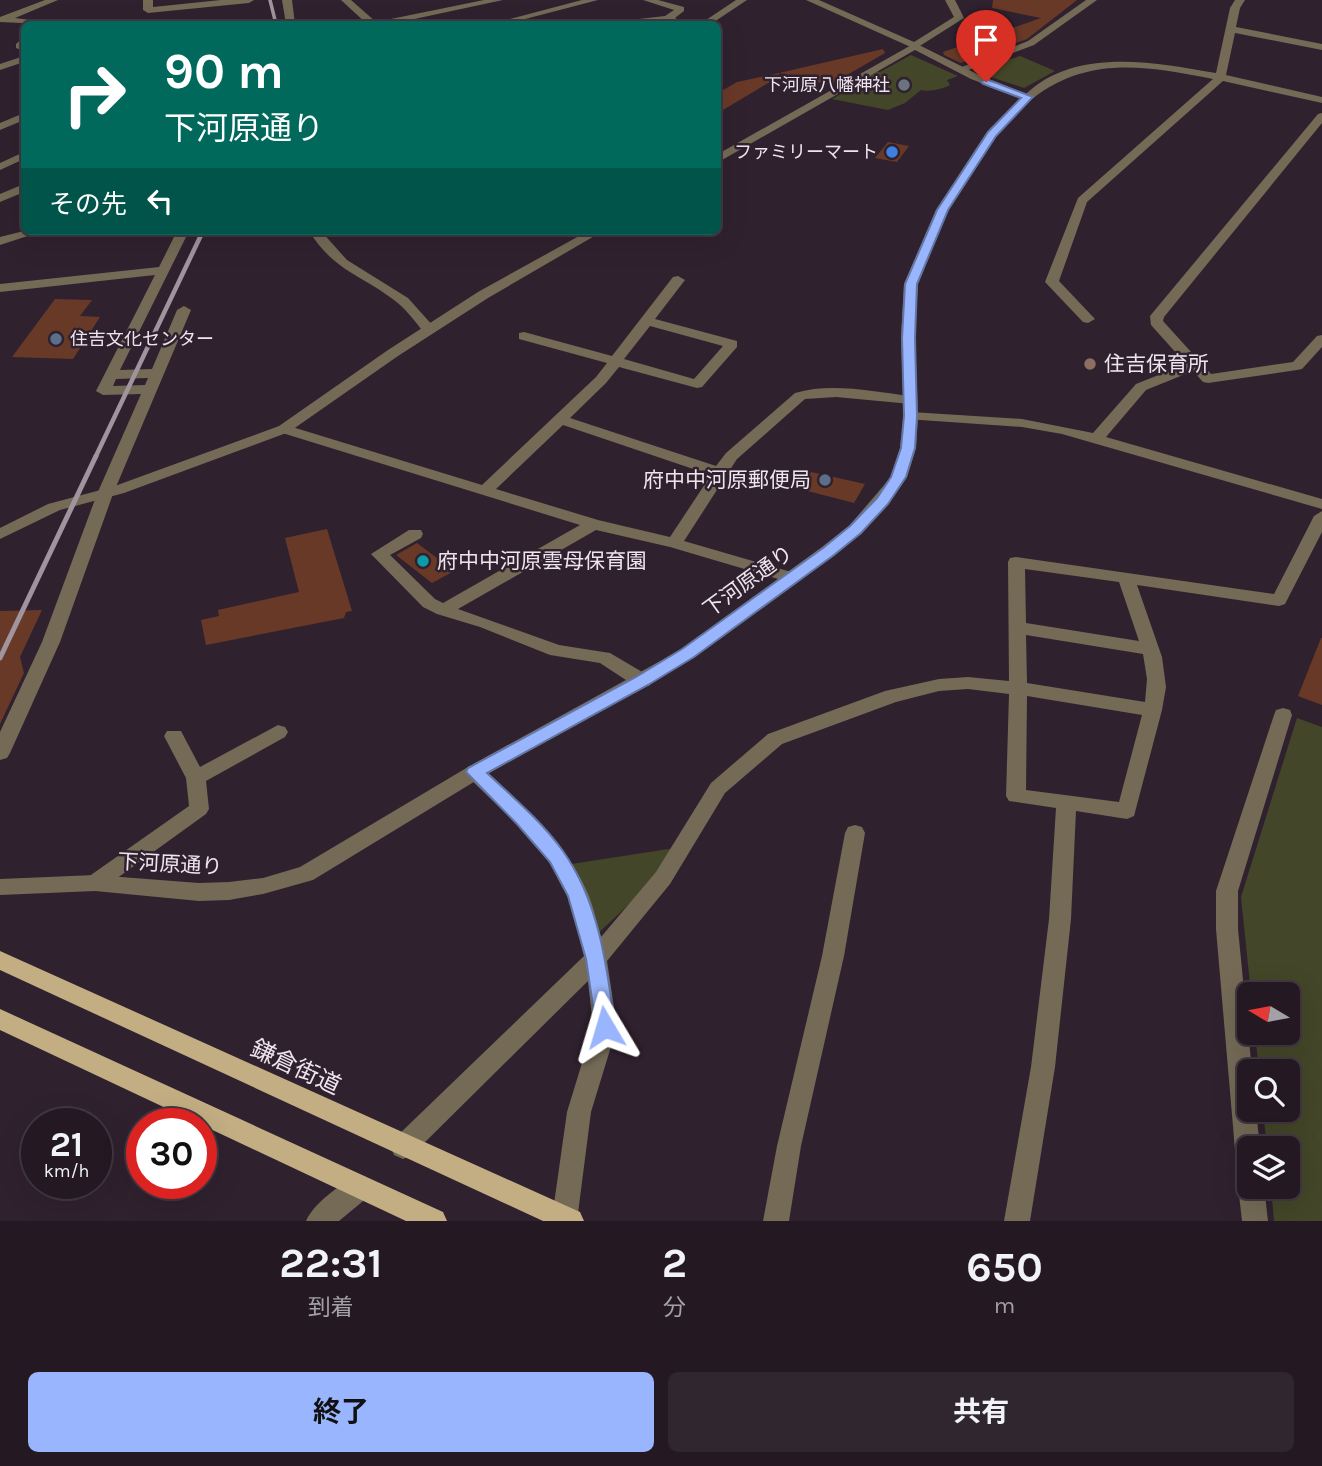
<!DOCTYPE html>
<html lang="ja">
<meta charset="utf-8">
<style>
body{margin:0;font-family:Karla,"Noto Sans JP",sans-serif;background:#302630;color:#f1f3f6;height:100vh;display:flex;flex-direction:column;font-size:26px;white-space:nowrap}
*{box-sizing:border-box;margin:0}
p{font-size:23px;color:#a3a0a6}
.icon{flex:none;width:38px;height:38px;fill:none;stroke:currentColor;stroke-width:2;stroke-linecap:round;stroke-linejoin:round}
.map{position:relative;height:1221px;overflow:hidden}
.drawer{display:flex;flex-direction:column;background:#241923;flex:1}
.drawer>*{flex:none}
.banner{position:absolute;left:21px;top:21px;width:700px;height:214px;border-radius:10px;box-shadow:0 7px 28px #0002,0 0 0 2px #413841;background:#00695c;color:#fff;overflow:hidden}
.needle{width:46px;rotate:280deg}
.fabs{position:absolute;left:1237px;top:982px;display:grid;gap:14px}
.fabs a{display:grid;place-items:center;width:63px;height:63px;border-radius:10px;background:#241923;box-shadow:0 7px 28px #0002,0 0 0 2px #413841;font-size:35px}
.speed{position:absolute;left:21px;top:1108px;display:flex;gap:14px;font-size:35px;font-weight:700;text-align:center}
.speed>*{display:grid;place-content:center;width:91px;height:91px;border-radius:50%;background:#241923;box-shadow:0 7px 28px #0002,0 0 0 2px #413841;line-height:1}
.speed small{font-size:18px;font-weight:400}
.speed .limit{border:10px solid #d22;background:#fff;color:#111}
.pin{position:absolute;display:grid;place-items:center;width:60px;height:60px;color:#fff;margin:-72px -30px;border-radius:50% 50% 50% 0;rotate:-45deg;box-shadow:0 0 7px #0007}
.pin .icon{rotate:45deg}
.me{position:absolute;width:77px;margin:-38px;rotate:353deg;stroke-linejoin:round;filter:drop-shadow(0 0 5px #0008)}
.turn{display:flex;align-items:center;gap:24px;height:147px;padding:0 28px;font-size:32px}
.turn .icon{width:91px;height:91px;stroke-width:2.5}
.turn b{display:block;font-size:49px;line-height:60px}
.then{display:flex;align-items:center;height:66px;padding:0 28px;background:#0003;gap:14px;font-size:26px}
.eta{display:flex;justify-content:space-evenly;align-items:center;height:119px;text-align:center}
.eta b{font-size:42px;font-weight:700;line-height:49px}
.button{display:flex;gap:14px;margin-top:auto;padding:14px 28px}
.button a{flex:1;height:80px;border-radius:10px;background:#99b5fd;color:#111;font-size:28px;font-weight:700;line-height:80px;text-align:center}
.button a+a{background:#302630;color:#f1f3f6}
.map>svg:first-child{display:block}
.green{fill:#444629}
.building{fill:#693928}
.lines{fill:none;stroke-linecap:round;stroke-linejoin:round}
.minor{fill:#746a56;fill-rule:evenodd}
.tertiary{fill:#746a56;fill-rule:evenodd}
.primary{fill:#c3ae83;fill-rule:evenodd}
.rail-far2{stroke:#a0949f;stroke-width:3.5}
.rail-far1{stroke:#a0949f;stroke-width:4.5}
.rail{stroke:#a0949f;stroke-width:5}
.route{fill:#99b5fd;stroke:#6376a4;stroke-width:2}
.worship-dot{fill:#6b7280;stroke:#30212f;stroke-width:2.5}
.shop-dot{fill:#3f7fe0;stroke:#30212f;stroke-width:2.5}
.service-dot{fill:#5c6f8a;stroke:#30212f;stroke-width:2.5}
.education-dot{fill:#8d6e63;stroke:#30212f;stroke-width:2.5}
.culture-dot{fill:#0f9aa8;stroke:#30212f;stroke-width:2.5}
.labels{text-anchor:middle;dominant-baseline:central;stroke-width:5;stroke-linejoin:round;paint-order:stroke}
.far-poi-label{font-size:18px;fill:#eee4ed;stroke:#30212f;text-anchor:end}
.poi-label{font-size:21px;fill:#eee4ed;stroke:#30212f;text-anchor:start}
.street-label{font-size:21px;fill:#eee4ed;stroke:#30212f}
.near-street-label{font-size:24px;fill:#eee4ed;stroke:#30212f}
</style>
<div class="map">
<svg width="1322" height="1221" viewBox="0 0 1322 1221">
<rect width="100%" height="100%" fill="#30212f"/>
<!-- green -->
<path class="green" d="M911 55 958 76 947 80 950 85C942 89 930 92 921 90L905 103 888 110 832 99 860 83 858 80 870 71 880 72Z
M1020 56 1055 71 1024 88 973 71Z
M1297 718 1322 727V1221H1274L1271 1187 1288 1186V1148H1267L1263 1110H1288V1071H1259L1255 1033 1288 1032V994H1251L1241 897Z
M675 848 658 877 592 939 565 865Z"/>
<!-- building -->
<path class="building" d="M993 0H1077L1027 39 961 63 944 55 943 52 1041 18 992 8Z
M883 49 885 53 830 85 779 73Z
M779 73 780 76 718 113V93L737 82Z
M888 142 909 146 897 162 875 158Z
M55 299 92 300 80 316 100 317 73 359 12 357Z
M811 472 865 484 854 503 800 489Z
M327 529 352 611 346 612 344 618 206 645 201 620 219 616 218 610 299 592 285 538Z
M417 543 454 571 432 583 396 555Z
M42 610 20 657 24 673 0 724V611Z
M1321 638H1322V705L1298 696Z"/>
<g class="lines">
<!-- minor -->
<path class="minor" d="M45 0H58L15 18 38 21 42 24 0 22V17Z
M143 0H153V7L221 0H254L249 3 148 13 143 10Z
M282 0H292L295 24H286Z
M341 0H351L376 22 484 0H503L391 24H367Z
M582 0H598L506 24H491Z
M643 0H658L684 7V11L675 18 688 24 667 22 617 24 621 21 665 16 674 10Z
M736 0H747L711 24H700Z
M806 0H819L914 42 954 17 945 0H955L964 18 915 49Z
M1086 0H1097L1034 45 963 72 954 70 1028 41Z
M1235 0H1245L1240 8 1236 27 1322 44V50L1235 33 1226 75 1322 97V103L1223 81 1087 202 1059 281 1095 319 1088 323 1083 322 1045 282 1078 198 1213 79C1147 66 1088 55 1032 99L1023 97C1072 46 1154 62 1216 73L1230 8Z
M587 21 604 24H582Z
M718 32 723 35 721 38 718 39Z
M24 37V51L16 48V44Z
M24 56V62L0 70V64Z
M24 113V120L0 130V123Z
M1322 113V123L1164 317 1163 321 1211 374 1293 362 1317 336 1322 335V347L1302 369 1297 370 1208 383 1203 382 1193 371 1146 390 1106 437 1322 499V509L1062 434 1022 427 906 419 904 416 911 412 1022 419 1093 433 1136 384 1186 364 1151 325 1150 316 1318 114Z
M24 152V159L0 170V163Z
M24 184V192L0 202V194Z
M24 231H43L0 245V237Z
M177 231H189L120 370 152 369 177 310 184 306 191 310 113 494 60 642 10 753 7 758 0 760V732L42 642 97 494 141 394 103 395 96 391 155 275 0 292V284L159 267ZM148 378 145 385 113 386 116 379Z
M309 231H321L347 260 408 298 434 327V333H424C415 321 406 309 394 300 360 274 334 271 309 231Z
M678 276 685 280 655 319 737 341V347L702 387 697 388 619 367 606 383 570 418 716 466 726 453 795 393C832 382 873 392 911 396L918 400 911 404 836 397 805 399 737 459 684 541 798 574 801 578 798 582 792 583 670 547 596 530 458 609 559 645 610 653 649 676 651 681 649 686H635L600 663 550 655 480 627 437 614 423 607 371 554 409 530H421L423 534 421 538 390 555 435 599 443 603 580 525 279 432 276 429 279 426H289L482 485 596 377 607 363 519 339V333L524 332 612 356 673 277ZM650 326 723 346 694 379 624 359ZM563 425 711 475 670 537 598 520 496 489Z
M1322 511V532L1285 604 1279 606 1137 585 1162 657 1166 687 1162 710 1134 816 1127 819 1076 811 1071 919 1055 1067 1030 1221H1004L1031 1067 1049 919 1056 808 1009 801 1006 796 1009 694 968 689 939 691 896 702 782 744 725 793 670 884 607 961 617 1027 591 1112 577 1221H553L552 1218 567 1112 593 1027 588 981 412 1155 403 1159 394 1155 391 1147 394 1139 584 956C579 937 575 917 568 898 550 850 504 812 468 777L465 772 468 767 475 765 482 767C522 805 567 843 589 896 594 909 597 924 601 937L656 872 711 783 768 734 885 691 939 679 968 677 1009 681 1008 562 1010 558 1016 557 1274 594 1314 516ZM1025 569 1119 582 1139 641 1026 623ZM1026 635 1143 654 1147 679 1145 702 1027 683ZM1027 696 1142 715 1119 802 1026 790Z
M1283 708 1290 710 1292 715 1238 891V929L1252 1071H1250V1110H1256L1260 1148H1250V1186H1264L1268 1221H1242L1238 1186 1241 1181 1237 1173 1216 929V891L1274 715 1276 710Z
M278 725 285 727 288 732 285 737 206 781 209 809 206 814 102 889 95 891 88 889 84 883 88 877 189 806 186 778 164 736 167 731H181L200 767Z
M855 825 862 827 865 833 844 956 801 1146 789 1221H763L777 1146 822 956 845 833 848 827Z
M359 1176 368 1179 372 1188 368 1197 339 1221H306C314 1203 341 1183 359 1176Z"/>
<!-- tertiary -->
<path class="tertiary" d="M915 43 979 75 1033 97 996 136 948 210 918 284 915 338 918 416 916 448 907 477 888 504 861 534 834 555 694 657 482 777 313 880 263 894 229 900 199 901 95 891 0 895V879L95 875 199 883 229 882 263 878 300 867 468 767 682 649 822 547 849 526 891 477 900 448 904 416 901 338 904 284 936 210 988 132 1021 98 971 79 915 50 722 160 718 161V154Z
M588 231H603L488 298 398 356 289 432 124 493 60 510 0 539V528L48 504 112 487 279 426 388 350 478 292Z"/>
<!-- primary -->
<path class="primary" d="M0 951 580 1212 584 1221H543L0 970Z
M0 1009 443 1212 447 1221H406L0 1030Z"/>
<!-- rail-far2 -->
<path class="rail-far2" d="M270 0 276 24"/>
<!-- rail-far1 -->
<path class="rail-far1" d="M95 458 203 231"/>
<!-- rail -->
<path class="rail" d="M0 658 96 456"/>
</g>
<!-- route -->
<path class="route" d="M986 79 1033 97 996 136 948 210 917 284 915 338 917 416 915 448 906 477 888 504 861 533 834 555 694 657 648 685 487 773C514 798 542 822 563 851 599 902 607 966 615 1027L612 1033 605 1036 597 1033 586 959 568 896 550 862 517 824 466 772 468 768 636 677 682 649 823 548 850 526 877 498 891 477 901 448 904 416 902 338 905 284 937 210 988 132 1021 98 983 84 981 82Z"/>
<!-- markers -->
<circle class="worship-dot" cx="904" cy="85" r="7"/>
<circle class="shop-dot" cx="892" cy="152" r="7"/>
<g class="service-dot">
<circle cx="56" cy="339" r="7"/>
<circle cx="825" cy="480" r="7"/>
</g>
<circle class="education-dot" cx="1090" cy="364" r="7"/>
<circle class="culture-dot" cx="423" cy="561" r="7"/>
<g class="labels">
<!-- far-poi labels -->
<g class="far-poi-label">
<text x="890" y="85">下河原八幡神社</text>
<text x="878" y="152">ファミリーマート</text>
<text x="70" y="339" text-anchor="start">住吉文化センター</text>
</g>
<!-- poi labels -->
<g class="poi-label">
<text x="1104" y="364">住吉保育所</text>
<text x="811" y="480" text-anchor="end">府中中河原郵便局</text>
<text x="437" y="561">府中中河原雲母保育園</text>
</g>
<!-- street labels -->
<g class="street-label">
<text transform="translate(748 581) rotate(-36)">下河原通り</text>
<text transform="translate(170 864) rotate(3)">下河原通り</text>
</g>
<!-- near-street labels -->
<g class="near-street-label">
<text transform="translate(296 1067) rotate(25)">鎌倉街道</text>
</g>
</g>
</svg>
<div class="fabs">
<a><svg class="needle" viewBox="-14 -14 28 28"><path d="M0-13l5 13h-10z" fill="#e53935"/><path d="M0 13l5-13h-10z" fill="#a3a0a6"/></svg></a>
<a><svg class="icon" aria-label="search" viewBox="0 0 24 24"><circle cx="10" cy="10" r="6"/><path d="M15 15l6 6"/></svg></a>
<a><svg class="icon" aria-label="layers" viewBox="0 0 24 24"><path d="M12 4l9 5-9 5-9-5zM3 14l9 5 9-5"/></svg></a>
</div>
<div class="speed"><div>21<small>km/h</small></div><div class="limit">30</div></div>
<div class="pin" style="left:986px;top:82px;background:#d93025"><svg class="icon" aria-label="arrive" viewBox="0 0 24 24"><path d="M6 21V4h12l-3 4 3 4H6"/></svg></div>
<svg class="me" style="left:605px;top:1027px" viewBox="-20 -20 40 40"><path d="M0-17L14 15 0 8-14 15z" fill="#99b5fd" stroke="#fff" stroke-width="4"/></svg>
<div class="banner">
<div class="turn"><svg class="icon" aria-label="right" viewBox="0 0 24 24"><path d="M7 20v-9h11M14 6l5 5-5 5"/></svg><div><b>90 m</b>下河原通り</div></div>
<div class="then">その先<svg class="icon" aria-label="left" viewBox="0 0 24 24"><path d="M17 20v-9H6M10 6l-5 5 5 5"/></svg></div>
</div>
</div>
<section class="drawer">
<div class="eta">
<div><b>22:31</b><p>到着</p></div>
<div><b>2</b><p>分</p></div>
<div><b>650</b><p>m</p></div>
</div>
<div class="button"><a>終了</a><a>共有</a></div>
</section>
